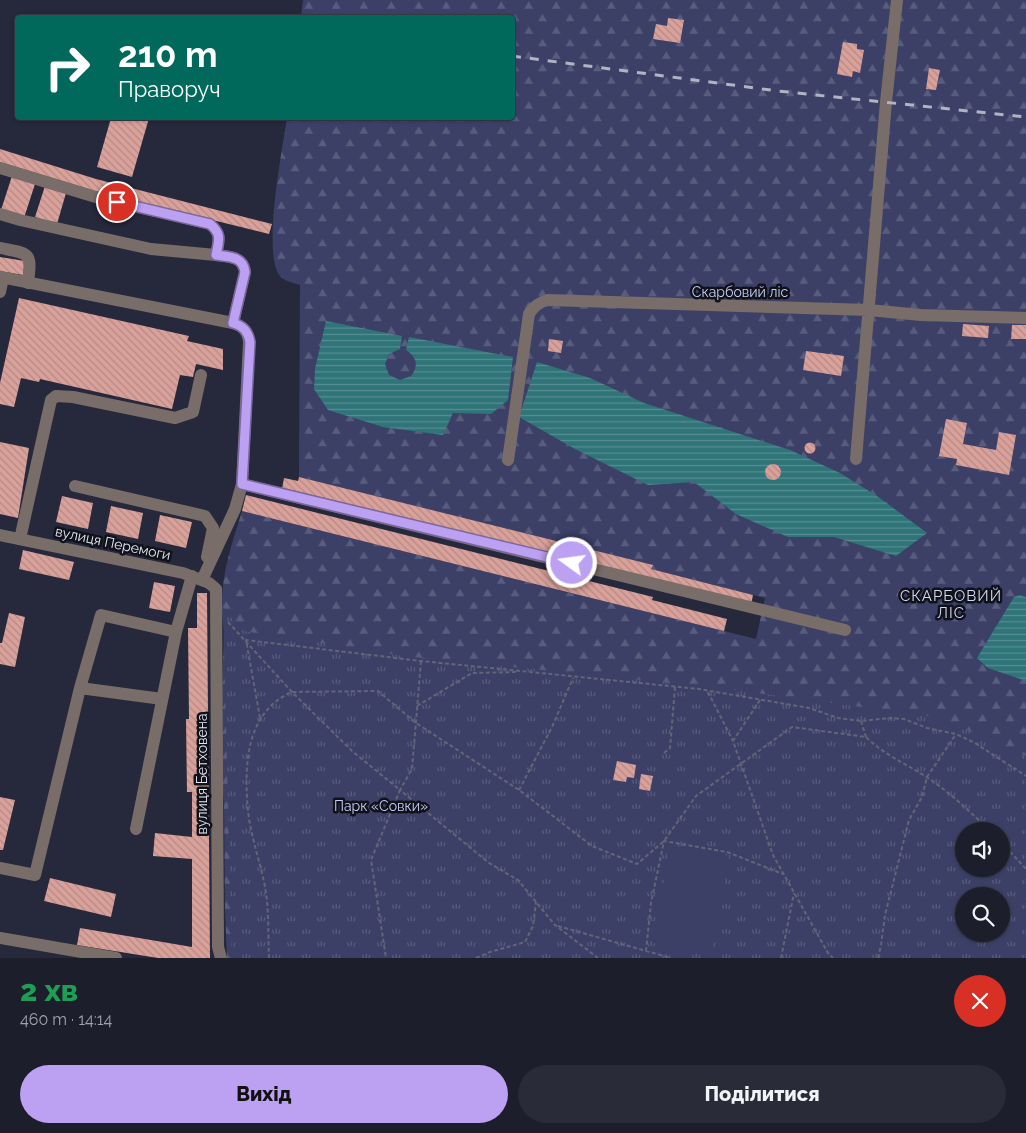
<!DOCTYPE html>
<html lang="uk">
<meta charset="utf-8">
<style>
body{margin:0;font-family:Raleway,sans-serif;background:#292b38;color:#f1f3f6;height:100vh;display:flex;flex-direction:column;font-size:19px;white-space:nowrap}
*{box-sizing:border-box;margin:0}
p{font-size:16px;color:#a0a2a9}
.icon{flex:none;width:28px;height:28px;fill:none;stroke:currentColor;stroke-width:2;stroke-linecap:round;stroke-linejoin:round}
.map{position:relative;height:958px;overflow:hidden}
.sheet{display:flex;flex-direction:column;background:#1c1e2c;flex:1}
.sheet>*{flex:none}
.hud{position:absolute;left:15px;top:15px;width:500px;height:105px;border-radius:5px;box-shadow:0 1px 4px #0004,0 0 0 1px #3a3c48;background:#00695c;color:#fff;overflow:hidden}
.buttons{position:absolute;left:955px;top:822px;display:grid;gap:10px}
.buttons a{display:grid;place-items:center;width:55px;height:55px;border-radius:50%;background:#1c1e2c;box-shadow:0 1px 4px #0004,0 0 0 1px #3a3c48;font-size:25px}
.pin{position:absolute;display:grid;place-items:center;width:42px;height:42px;color:#fff;margin:-21px;border:2px solid #fff;border-radius:50%;box-shadow:0 1px 5px #0007}
.me{position:absolute;width:55px;margin:-28px;rotate:284deg;stroke-linejoin:round;filter:drop-shadow(0 0 4px #0008)}
.turn{display:flex;align-items:center;gap:18px;height:105px;padding:0 20px;font-size:22px}
.turn .icon{width:65px;height:65px;stroke-width:2.5}
.turn b{display:block;font-size:35px;line-height:42px}
.round{display:grid;place-items:center;flex:none;width:52px;height:52px;border-radius:26px;background:#292b38}
.headline{display:flex;align-items:center;justify-content:space-between;height:85px;padding:0 20px}
h1{font-size:30px;font-weight:800;line-height:38px;color:#1e9e55}
.primary-button{display:flex;gap:10px;margin-top:auto;padding:10px 20px}
.primary-button a{flex:1;height:58px;border-radius:30px;background:#bca0f2;color:#111;font-size:20px;font-weight:800;line-height:58px;text-align:center}
.primary-button a+a{background:#292b38;color:#f1f3f6}
.map>svg:first-child{display:block}
.forest{fill:url(#forest-firs);fill-rule:evenodd}
.park{fill:url(#park-tufts);fill-rule:evenodd}
.pitch{fill:#3c4067}
.water{fill:url(#water-rules);fill-rule:evenodd}
.building{fill:url(#building-back-hatch)}
.lines{fill:none;stroke-linecap:round;stroke-linejoin:round}
.path{stroke:#636576;stroke-width:2;stroke-dasharray:4 2.5;stroke-linecap:butt}
.minor{stroke:#796d69;stroke-width:12}
.rail{stroke:#b2b4c2;stroke-width:3;stroke-dasharray:9 9;stroke-linecap:butt}
.route-casing{stroke:#7a689d;stroke-width:12}
.route{stroke:#bca0f2;stroke-width:9}
.labels{text-anchor:middle;dominant-baseline:central;stroke-width:5;stroke-linejoin:round;paint-order:stroke}
.park-label{font-size:14px;fill:#c7cdf8;stroke:#10121a}
.street-label{font-size:14px;fill:#e5e7f4;stroke:#10121a}
.neighbourhood-label{font-size:15px;letter-spacing:1px;fill:#d5d9f2;stroke:#10121a}
</style>
<div class="map">
<svg width="1026" height="958" viewBox="0 0 1026 958">
<defs>
<pattern id="forest-firs" width="22" height="20" patternUnits="userSpaceOnUse" patternTransform="scale(1.25)"><rect width="22" height="20" fill="#3c4067"/><path d="M5 1l3.5 6h-7zM16 11l3.5 6h-7z" fill="#585c7d"/></pattern>
<pattern id="park-tufts" width="24" height="20" patternUnits="userSpaceOnUse" patternTransform="scale(1.25)"><rect width="24" height="20" fill="#3c4067"/><path d="M3 7l-1-3M5 7V3M7 7l1-3M15 17l-1-3M17 17v-4M19 17l1-3" fill="none" stroke="#585c7d"/></pattern>
<pattern id="water-rules" width="6" height="5" patternUnits="userSpaceOnUse" patternTransform="scale(1.25)"><rect width="6" height="5" fill="#2f7478"/><path d="M0 2.5h6" fill="none" stroke="#578e92"/></pattern>
<pattern id="building-back-hatch" width="6" height="6" patternUnits="userSpaceOnUse" patternTransform="scale(1.25)"><rect width="6" height="6" fill="#d9a19a"/><path d="M-1 5l2 2M0 0l6 6M5-1l2 2" fill="none" stroke="#b48a86"/></pattern>
</defs>
<rect width="100%" height="100%" fill="#26283b"/>
<!-- forest -->
<path class="forest" d="M303 0H1026V958H227L225 908 224 804 220 752 224 631C217 586 229 553 242 511L756 639 765 598 651 569 652 565 299 477 300 285C295 283 287 282 282 278 260 261 283 146 287 118H512V18L301 17ZM964 831H1001V869H964ZM964 896H1001V934H964Z"/>
<!-- park -->
<path class="park" d="M223 607 236 624 244 631 404 656 711 687 937 717 1026 756V958H232ZM964 831H1001V869H964ZM964 896H1001V934H964Z"/>
<!-- pitch -->
<path class="pitch" d="M670 846 729 856 711 953 653 943Z"/>
<!-- water -->
<path class="water" d="M326 321 402 336 400 349 389 354 385 364 389 375 400 380 411 376C419 366 417 357 406 350L409 337 513 357 508 400 491 414 453 413 443 435 383 427 328 410 314 389 315 369Z
M537 362 590 378 644 403 790 450 840 473 877 496 927 533 896 556 834 537H788L736 514 694 482 648 485 575 449 519 417ZM775 464 780 467 781 473 778 477 772 479 766 476 765 470 769 465Z
M1019 595 1026 597V681L988 668 977 658 1014 597Z"/>
<!-- building -->
<path class="building" d="M668 18 684 20 680 43 653 39 656 24 667 26Z
M843 42 857 44V49L864 50 860 73 853 71 852 77 837 74Z
M929 68 940 70 936 90 926 89Z
M111 118H149L132 177 97 167Z
M0 149 96 179 272 224 269 234 95 191 0 162Z
M12 176 35 184 24 218 1 210Z
M45 186 66 193 57 224 35 217Z
M0 257 25 261 23 275 0 271Z
M19 298 189 336 187 341 223 349V370L196 364 193 377 180 375 172 409 40 379 39 382 21 378 14 407 0 404V383Z
M963 324 989 326 988 338 962 336Z
M1012 325H1026V339H1011Z
M549 339 563 341 561 353 548 351Z
M806 351 844 356 841 376 803 370Z
M946 419 967 423 963 444 996 450 999 432 1016 435 1009 475 956 465 957 459 939 456Z
M0 442 29 448 18 518 0 514Z
M804.5 448a5.5 5.5 0 1 1 11 0a5.5 5.5 0 1 1-11 0Z
M765 472a8 8 0 1 1 16 0a8 8 0 1 1-16 0Z
M299 477 653 565 651 569 753 595 751 605 282 489 284 478 298 481Z
M246 495 653 597 652 600 727 619 724 631 242 511Z
M62 496 93 503 88 529 56 522Z
M111 506 143 513 138 539 106 532Z
M160 515 192 522 186 548 155 541Z
M23 550 74 562 69 580 19 569Z
M154 582 175 586 170 612 149 608Z
M197 593H207L210 958H158L77 945 80 928 192 947V859L153 856 155 833 192 837V792H187L186 719H189L188 628H197Z
M9 613 25 617 15 667 0 664V643H2Z
M617 761 636 765 634 778 627 777 626 782 613 780Z
M641 774 653 776 650 791 639 789Z
M0 797 15 800 3 850H0Z
M50 878 116 894 111 917 44 901Z"/>
<g class="lines">
<!-- path -->
<path class="path" d="M228 622 292 692 352 751 400 790 371 860 386 958
M421 661 412 769 400 790 489 863 518 880 555 925 598 958
M708 692 733 741
M760 700 733 741 773 855 828 953 833 958
M417 706 472 673 516 672
M260 718 246 640 421 661 699 689 809 708 838 718 861 721 890 718 904 719 927 728 956 734 975 743 1026 776
M861 721 866 737
M664 753 670 748 675 687
M519 790 552 727 573 678
M1001 842 1026 869
M558 926 671 958
M646 951 651 903 664 841 727 852 783 874
M269 958C268 937 269 914 266 893 262 866 251 839 248 811 244 767 245 712 292 692L378 691 416 723 519 790 592 846 637 864 664 841 696 796 792 727 866 737C884 755 907 764 928 778 951 793 970 812 990 831
M476 958 490 952 525 942 533 926 536 902
M781 958 794 893
M878 958 881 945 885 915 909 820 922 797 927 777 956 734"/>
<!-- minor -->
<path class="minor" d="M0 168 99 198 210 224C222 234 219 240 216 255 229 257 243 256 245 272L233 323C243 326 248 331 249 342L242 484 235 509 202 580
M0 214 20 220 151 249 216 255
M0 248C30 254 32 251 28 283
M0 277 233 323
M0 292 3 278
M856 459 886 102 897 0
M508 460 529 314C534 306 539 302 548 300L869 310 921 315 1026 318
M242 484 845 630
M75 486 205 516 213 528 207 557
M0 535 183 573 209 583 216 589 218 947 221 958
M20 539 51 400 56 396 73 397 175 418 193 412 201 375
M80 688 162 699
M136 829 176 632 192 576
M0 868 35 875 80 688 101 615 176 632
M0 938 116 958"/>
<!-- rail -->
<path class="rail" d="M512 56 778 91 1026 117"/>
</g>
<g class="lines">
<defs>
<path id="route" d="M117 202 210 224C222 234 219 240 216 255 229 257 243 256 245 272L233 323C243 326 248 331 250 342L242 484 572 563"/>
</defs>
<!-- route casing -->
<use href="#route" class="route-casing"/>
<!-- route -->
<use href="#route" class="route"/>
</g>
<g class="labels">
<!-- park labels -->
<g class="park-label">
<text x="740" y="292">Скарбовий ліс</text>
<text x="381" y="806">Парк «Совки»</text>
</g>
<!-- street labels -->
<g class="street-label">
<text transform="translate(113 543) rotate(12)">вулиця Перемоги</text>
<text transform="translate(202 774) rotate(-90)">вулиця Бетховена</text>
</g>
<!-- neighbourhood labels -->
<g class="neighbourhood-label">
<text x="951" y="596">СКАРБОВИЙ<tspan x="951" dy="17">ЛІС</tspan></text>
</g>
</g>
</svg>
<div class="buttons">
<a><svg class="icon" aria-label="sound" viewBox="0 0 24 24"><path d="M4 9h4l5-4v14l-5-4H4zM17 9q2 3 0 6"/></svg></a>
<a><svg class="icon" aria-label="search" viewBox="0 0 24 24"><circle cx="10" cy="10" r="6"/><path d="M15 15l6 6"/></svg></a>
</div>
<div class="pin" style="left:117px;top:202px;background:#d93025"><svg class="icon" aria-label="arrive" viewBox="0 0 24 24"><path d="M6 21V4h12l-3 4 3 4H6"/></svg></div>
<svg class="me" style="left:572px;top:563px" viewBox="-20 -20 40 40"><circle r="17" fill="#bca0f2" stroke="#fff" stroke-width="3"/><path d="M0-11L8 9 0 5-8 9z" fill="#fff"/></svg>
<div class="hud">
<div class="turn"><svg class="icon" aria-label="right" viewBox="0 0 24 24"><path d="M7 20v-9h11M14 6l5 5-5 5"/></svg><div><b>210 m</b>Праворуч</div></div>
</div>
</div>
<section class="sheet">
<div class="headline"><div><h1>2 хв</h1><p>460 m · 14:14</p></div><a class="round" style="background:#d93025;color:#fff"><svg class="icon" aria-label="close" viewBox="0 0 24 24"><path d="M6 6l12 12M18 6L6 18"/></svg></a></div>
<div class="primary-button"><a>Вихід</a><a>Поділитися</a></div>
</section>
